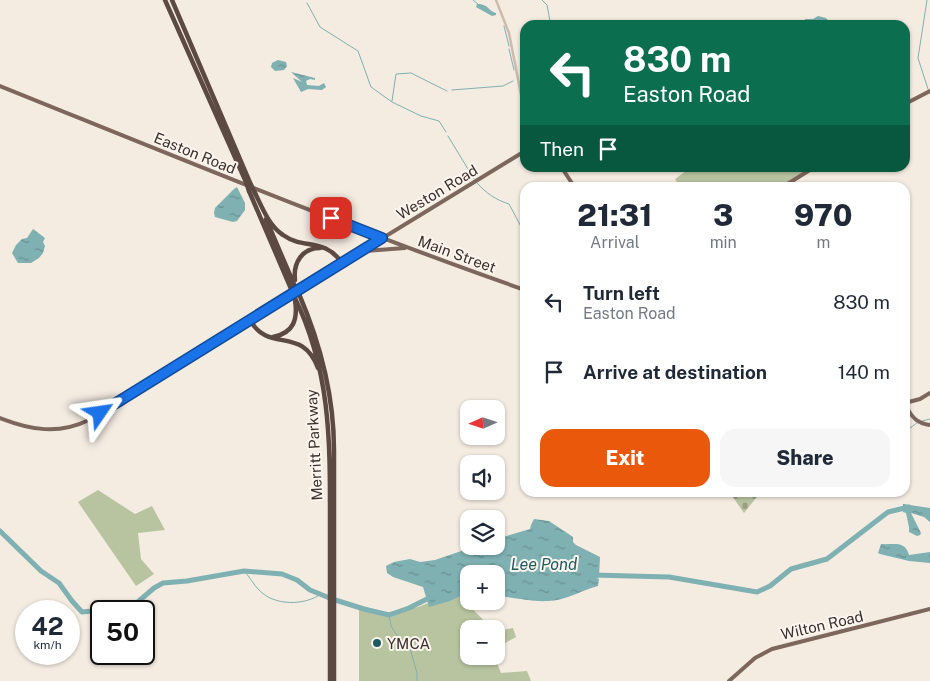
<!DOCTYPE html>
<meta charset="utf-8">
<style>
body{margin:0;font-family:"Public Sans",sans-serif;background:#f6f6f7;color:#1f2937;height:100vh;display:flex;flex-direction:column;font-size:19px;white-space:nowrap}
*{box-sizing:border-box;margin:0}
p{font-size:16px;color:#747a83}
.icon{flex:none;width:28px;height:28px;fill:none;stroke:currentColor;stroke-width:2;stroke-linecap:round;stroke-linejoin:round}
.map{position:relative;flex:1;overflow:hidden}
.side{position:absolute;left:520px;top:182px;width:390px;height:315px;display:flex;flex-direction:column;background:#fff;border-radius:15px;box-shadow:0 1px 4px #0004}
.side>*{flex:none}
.hud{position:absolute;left:520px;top:20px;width:390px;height:152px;border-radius:15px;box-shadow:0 1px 4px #0004;background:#0b6e4f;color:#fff;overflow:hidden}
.needle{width:32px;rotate:267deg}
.buttons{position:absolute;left:460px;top:400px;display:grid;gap:10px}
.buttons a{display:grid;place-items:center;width:45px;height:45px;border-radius:10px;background:#fff;box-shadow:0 1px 4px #0004;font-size:25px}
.speed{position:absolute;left:15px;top:600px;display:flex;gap:10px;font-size:25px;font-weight:700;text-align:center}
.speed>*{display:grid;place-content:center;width:65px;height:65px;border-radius:50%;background:#fff;box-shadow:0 1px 4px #0004;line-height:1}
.speed small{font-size:12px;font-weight:400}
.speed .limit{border:2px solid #111;border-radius:8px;background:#fff;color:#111}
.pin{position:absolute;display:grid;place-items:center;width:42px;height:42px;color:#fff;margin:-21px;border-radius:10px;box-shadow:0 2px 8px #0006}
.me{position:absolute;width:55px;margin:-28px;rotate:58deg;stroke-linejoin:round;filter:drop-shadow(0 0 4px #0008)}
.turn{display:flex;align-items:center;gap:18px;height:105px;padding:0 20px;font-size:22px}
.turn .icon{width:65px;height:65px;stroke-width:2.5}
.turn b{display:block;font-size:35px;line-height:42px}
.then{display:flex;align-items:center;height:48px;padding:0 20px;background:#0003;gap:10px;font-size:19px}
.eta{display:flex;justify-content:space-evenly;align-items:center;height:85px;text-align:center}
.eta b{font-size:30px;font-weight:800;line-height:35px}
.primary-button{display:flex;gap:10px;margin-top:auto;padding:10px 20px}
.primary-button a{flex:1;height:58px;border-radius:15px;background:#ea580c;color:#fff;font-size:20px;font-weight:800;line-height:58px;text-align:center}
.primary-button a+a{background:#f6f6f7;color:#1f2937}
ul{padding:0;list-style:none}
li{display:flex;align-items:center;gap:15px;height:70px;padding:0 20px}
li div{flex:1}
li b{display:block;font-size:19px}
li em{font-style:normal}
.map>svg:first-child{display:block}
.cemetery{fill:url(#cemetery-stones)}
.green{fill:#b8c4a0}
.water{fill:url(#water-ripples)}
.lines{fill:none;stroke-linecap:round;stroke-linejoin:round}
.stream{stroke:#7fb0b2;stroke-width:1}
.river{stroke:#7fb0b2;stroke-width:5}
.minor{stroke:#cdbbac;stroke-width:2.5}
.major{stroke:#7d675c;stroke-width:4}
.highway{stroke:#5c4a42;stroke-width:4.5}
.highway-bridge{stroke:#5c4a42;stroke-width:4.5}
.route-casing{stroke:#114b97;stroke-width:12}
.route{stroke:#1a73e8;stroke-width:9}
.poi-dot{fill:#1f5a5e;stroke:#fbf5ee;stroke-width:2}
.labels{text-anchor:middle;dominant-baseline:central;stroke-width:4;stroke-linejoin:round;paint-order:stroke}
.street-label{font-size:15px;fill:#3b302b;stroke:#fbf5ee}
.poi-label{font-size:15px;fill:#3b302b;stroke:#fbf5ee;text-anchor:start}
.water-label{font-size:16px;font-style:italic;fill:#1f5a5e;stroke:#fbf5ee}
</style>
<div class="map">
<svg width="930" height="681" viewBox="0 0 930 681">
<defs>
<pattern id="cemetery-stones" width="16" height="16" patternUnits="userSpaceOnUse" patternTransform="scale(1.25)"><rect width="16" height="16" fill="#b8c4a0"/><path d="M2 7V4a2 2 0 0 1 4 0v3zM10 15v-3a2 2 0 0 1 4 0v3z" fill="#97a083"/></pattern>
<pattern id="water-ripples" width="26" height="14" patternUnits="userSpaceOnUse" patternTransform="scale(1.25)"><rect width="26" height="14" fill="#7fb0b2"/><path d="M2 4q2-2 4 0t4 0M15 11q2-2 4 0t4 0" fill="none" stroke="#699091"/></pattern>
</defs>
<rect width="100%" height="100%" fill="#f4ebe1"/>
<!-- cemetery -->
<path class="cemetery" d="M730 493H760L744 513Z"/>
<!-- green -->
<path class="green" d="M690 168H807L808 169 779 187H680L675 179Z
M98 490 135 514 152 506 165 530 138 533 141 559 154 574 136 586 78 502Z
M459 595 490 627 502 630 513 628 516 637 496 648V629H469V656H494L501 673 527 671 531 681H359V609L368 612H389L418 607 444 597Z"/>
<!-- water -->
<path class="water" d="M477 4C489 4 488 11 496 13V15L492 16 476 7Z
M818 16 826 18 833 25H808L804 23 805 19H813Z
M278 60 286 62 287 66 284 70 275 71 271 67 272 63Z
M291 72 315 78V80L310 79 306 81 307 85 319 86 324 83 326 87 322 90 308 89 301 92 293 78 302 82Z
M237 187 245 203V210L237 221 233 222 215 217 214 213 215 208 234 189Z
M33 229 45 238 43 242 45 246 43 253 39 258 31 263H18L12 253 16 245 22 239 27 238Z
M903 504 930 508V522L924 517 911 513 921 533 920 535 917 536 909 532V527L906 513 903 512Z
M534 519 549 521 573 537V542L576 545 600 557 599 577 597 578 599 579 598 586C582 590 565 601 548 601 531 602 513 597 496 596V574H469V592L450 601 429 607 423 587 393 577 387 573 386 566 394 562 410 559 420 562 435 560 476 546H496V539L530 529 531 525Z
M881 544C894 545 905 540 909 555L930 552V563L909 561 880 554 878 553Z"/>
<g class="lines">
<!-- stream -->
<path class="stream" d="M473 0 478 4
M542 0 547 5 550 21 560 25
M927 0 918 58 928 89
M307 3 320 27 358 51 371 87 392 102 421 116 439 121 446 132
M504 26 509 46
M509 49 514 70
M521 77 525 76
M452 90 503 86 513 81
M392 101 396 74 411 73 447 91
M448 136 474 179
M477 183C486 193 496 200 509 204L525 234
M922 421 930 419
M905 432 918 422
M244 571C250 577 253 584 259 590 274 606 304 606 321 594
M389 615 391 626 399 638 409 645 417 673V681"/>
<!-- river -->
<path class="river" d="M0 531 41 571 59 583 72 601 82 612 132 607 154 588 163 583 187 581 244 571 282 574 297 580 310 590 332 599 364 609 389 615 409 608 433 596
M592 575 669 577 757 592 770 586 791 569 827 559 888 512 909 507"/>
<!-- minor -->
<path class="minor" d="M496 0 509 33 525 115"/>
<!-- major -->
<path class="major" d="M0 86C174 156 348 228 525 290
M905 104 930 91
M562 168 575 188
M781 188 813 168
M365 251 405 248
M905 403C910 416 917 424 930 425
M905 403 920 399 930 393
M0 418C31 430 58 435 89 420L337 266 525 151
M729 681 755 658 772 649 930 609"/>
<!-- highway -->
<path class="highway" d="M165 0 246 182
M172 0 251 185
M249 191 292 291
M255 193C262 207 269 226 283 235 304 250 324 237 342 263
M266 219 296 289
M295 280C293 263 302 248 320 248
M299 294C321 345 334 395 334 450V681
M294 296C331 372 330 440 330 522 330 575 330 628 330 681
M250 320C269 354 302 325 318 368
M273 337C294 333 298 319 295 300"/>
<!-- highway-bridge -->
<path class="highway-bridge" d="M246 182 249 191
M251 185 255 193
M296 289 299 294
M292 291 294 296"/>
</g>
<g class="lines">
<defs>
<path id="route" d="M100 413 382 238 331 218"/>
</defs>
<!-- route casing -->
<use href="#route" class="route-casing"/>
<!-- route -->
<use href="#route" class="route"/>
</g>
<!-- markers -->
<circle class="poi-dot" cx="377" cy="643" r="5"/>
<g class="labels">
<!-- street labels -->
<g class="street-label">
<text transform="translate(195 153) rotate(22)">Easton Road</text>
<text transform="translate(437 192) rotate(-31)">Weston Road</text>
<text transform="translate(457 254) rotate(20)">Main Street</text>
<text transform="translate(314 445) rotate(-93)">Merritt Parkway</text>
<text transform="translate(822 625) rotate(-13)">Wilton Road</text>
</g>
<!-- poi labels -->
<g class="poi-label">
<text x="387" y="643">YMCA</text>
</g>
<!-- water labels -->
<g class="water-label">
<text x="544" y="564">Lee Pond</text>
</g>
</g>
</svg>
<div class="buttons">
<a><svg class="needle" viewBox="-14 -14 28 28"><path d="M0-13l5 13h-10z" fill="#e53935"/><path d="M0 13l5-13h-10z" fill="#747a83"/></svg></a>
<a><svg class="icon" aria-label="sound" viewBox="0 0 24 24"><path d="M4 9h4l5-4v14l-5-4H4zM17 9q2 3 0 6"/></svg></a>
<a><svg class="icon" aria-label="layers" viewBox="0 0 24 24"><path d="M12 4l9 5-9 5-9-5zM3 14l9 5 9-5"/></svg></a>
<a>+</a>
<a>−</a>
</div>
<div class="speed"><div>42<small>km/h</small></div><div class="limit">50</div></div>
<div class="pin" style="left:331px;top:218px;background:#d93025"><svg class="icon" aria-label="arrive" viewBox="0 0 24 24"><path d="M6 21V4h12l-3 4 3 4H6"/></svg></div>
<svg class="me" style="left:100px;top:413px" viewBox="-20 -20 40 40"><path d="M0-17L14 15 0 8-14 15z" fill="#1a73e8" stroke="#fff" stroke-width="4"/></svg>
<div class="hud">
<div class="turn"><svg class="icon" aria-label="left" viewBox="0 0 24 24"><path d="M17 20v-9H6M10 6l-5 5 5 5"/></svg><div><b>830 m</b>Easton Road</div></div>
<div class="then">Then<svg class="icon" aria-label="arrive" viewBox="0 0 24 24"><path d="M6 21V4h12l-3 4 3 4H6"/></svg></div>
</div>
<section class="side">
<div class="eta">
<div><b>21:31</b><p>Arrival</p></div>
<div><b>3</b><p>min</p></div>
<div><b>970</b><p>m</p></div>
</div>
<ul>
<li><svg class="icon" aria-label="left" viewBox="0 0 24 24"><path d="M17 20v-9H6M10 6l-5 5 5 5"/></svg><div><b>Turn left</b><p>Easton Road</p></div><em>830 m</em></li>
<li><svg class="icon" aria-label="arrive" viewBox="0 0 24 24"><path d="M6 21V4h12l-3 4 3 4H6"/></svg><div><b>Arrive at destination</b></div><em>140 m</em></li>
</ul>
<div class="primary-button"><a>Exit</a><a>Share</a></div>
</section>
</div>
